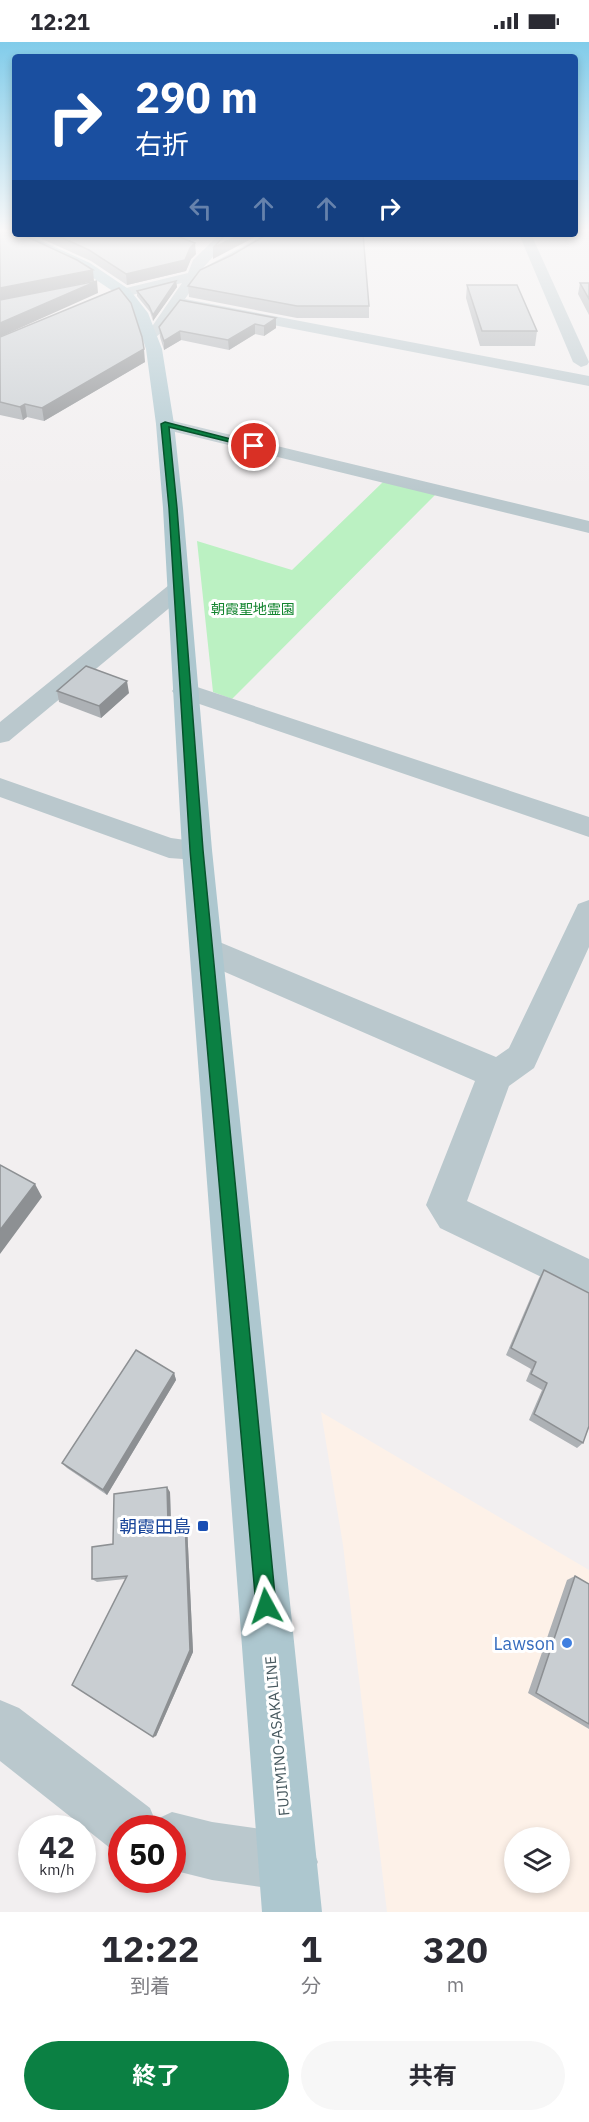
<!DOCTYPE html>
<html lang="ja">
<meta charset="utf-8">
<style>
body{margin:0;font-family:"IBM Plex Sans","Noto Sans JP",sans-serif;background:#f7f7f7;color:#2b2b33;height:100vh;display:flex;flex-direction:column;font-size:22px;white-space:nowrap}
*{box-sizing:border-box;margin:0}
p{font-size:20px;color:#7c7c81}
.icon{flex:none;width:33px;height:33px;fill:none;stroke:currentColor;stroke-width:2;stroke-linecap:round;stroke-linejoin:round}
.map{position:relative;height:1870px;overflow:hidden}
.sheet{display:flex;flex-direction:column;background:#fff;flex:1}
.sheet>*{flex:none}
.hud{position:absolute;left:12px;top:12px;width:566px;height:183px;border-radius:6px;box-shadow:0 3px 9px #0003;background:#1a4fa0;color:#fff;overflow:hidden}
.tools{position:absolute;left:504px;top:1785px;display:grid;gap:12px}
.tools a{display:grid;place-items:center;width:66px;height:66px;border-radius:50%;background:#fff;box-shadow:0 3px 9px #0003;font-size:30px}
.speed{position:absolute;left:18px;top:1773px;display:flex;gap:12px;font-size:30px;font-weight:700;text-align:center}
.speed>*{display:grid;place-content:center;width:78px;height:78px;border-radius:50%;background:#fff;box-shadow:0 3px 9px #0003;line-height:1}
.speed small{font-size:15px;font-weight:400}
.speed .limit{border:9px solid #d22;background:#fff;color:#111}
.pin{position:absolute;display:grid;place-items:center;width:51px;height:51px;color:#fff;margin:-26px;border:3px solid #fff;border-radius:50%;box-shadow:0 2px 6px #0007}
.me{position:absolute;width:66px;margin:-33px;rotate:355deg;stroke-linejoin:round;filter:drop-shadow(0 0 4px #0008)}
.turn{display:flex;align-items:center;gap:21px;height:126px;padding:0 24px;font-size:27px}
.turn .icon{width:78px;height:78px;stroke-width:2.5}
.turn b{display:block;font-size:42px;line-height:51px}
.lanes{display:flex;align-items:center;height:57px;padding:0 24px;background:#0003;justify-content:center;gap:30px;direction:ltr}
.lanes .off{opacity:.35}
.eta{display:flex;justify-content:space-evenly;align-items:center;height:102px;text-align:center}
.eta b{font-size:36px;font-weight:700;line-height:42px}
.button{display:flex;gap:12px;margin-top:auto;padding:12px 24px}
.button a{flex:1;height:69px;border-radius:36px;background:#0b8043;color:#fff;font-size:24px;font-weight:700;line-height:69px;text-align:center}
.button a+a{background:#f7f7f7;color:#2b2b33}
.status{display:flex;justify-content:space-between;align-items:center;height:42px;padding:0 30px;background:#fff;direction:ltr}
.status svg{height:16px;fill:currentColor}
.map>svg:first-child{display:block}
.commercial{fill:#fdf1e8;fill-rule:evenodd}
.green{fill:#bbf1c2}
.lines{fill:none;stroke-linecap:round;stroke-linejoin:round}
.minor{fill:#bac8cd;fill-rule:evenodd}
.major{fill:#adc7cf;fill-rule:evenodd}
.wall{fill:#adb1b5}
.shaded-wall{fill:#8d9093}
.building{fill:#c9ced2;stroke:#8d9093;stroke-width:1.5}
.route{fill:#0b8043;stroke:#07532c;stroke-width:1.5}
.transit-dot{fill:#1a4fb4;stroke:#fff;stroke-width:2}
.shop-dot{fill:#3f7fe0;stroke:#fff;stroke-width:2}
.labels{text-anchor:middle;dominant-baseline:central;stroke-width:6;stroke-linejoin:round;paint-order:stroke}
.far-park-label{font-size:14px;fill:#12842e;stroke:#fff}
.street-label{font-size:15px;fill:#46585e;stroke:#fff}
.near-transit-label{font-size:18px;fill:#164399;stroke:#fff;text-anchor:end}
.near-shop-label{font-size:18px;fill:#366cbe;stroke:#fff;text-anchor:end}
</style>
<div class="status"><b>12:21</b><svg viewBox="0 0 49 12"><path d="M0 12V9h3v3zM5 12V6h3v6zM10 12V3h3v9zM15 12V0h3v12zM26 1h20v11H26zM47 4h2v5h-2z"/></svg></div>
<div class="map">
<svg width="589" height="1870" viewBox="0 0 589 1870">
<rect width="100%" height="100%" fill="#f2eff0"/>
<!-- commercial -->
<path class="commercial" d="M321 1370 589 1528V1870H387L343 1503ZM514 1796H560V1840H514Z"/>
<!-- green -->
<path class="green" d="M383 440 436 452 232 657 213 650 197 499 292 528Z"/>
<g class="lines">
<!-- minor -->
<path class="minor" d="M220 192H233L203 226 266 192H281L239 218 199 236 185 257 589 334V344L180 265 163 289 155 296H145L142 293 153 283 182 241 132 253 89 267 82 263 84 260 122 247 188 231 193 218Z
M519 192H531L589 320 587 323 581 325 573 320Z
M165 377 589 479V491L159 386 156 382 159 378Z
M177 541 185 543 188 548 185 553 9 699 0 701V680L169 543Z
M185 641 589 775V795L176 654 172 649 176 644Z
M0 736 171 796 207 801 212 808 207 815 197 818 169 816 0 755Z
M589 858V905L534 1026 509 1044 467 1159 589 1217V1258L440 1186 426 1163 475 1039 195 917 190 908 195 899 206 896 217 899 496 1015 509 1006 578 862Z
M0 1658 19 1666 150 1766 155 1778 172 1770 212 1780 289 1791 309 1800 318 1820 309 1840 289 1849 212 1838 172 1828V1786H122V1811L110 1806 0 1719Z"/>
<!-- major -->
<path class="major" d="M12 189H15V192H26L90 221 130 248 148 271 162 307 174 382 183 466 212 808 322 1870H262L182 808 163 466 156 382 146 307 134 272 120 254 80 227 12 195 10 192Z"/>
</g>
<!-- wall -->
<path class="wall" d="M31 192H172L196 212 191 217 186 229 127 243 91 219Z
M232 213 369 264V276H297L189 255 188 244Z
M176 239 177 245 153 279 150 270 137 254V249Z
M580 241H589V273L578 252Z
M467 243 537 289 535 304H480L466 256Z
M276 276V286L264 294 255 292 229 308 181 298 164 308 160 295 159 285Z
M0 295 145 320 44 379 27 375 23 378 0 373Z
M57 649 129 651 101 676 59 660Z
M544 1228 583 1401 577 1406 529 1378 542 1348 526 1339 531 1327 506 1313 539 1236Z
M174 1331 176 1338 107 1453 67 1426 62 1421Z
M170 1450 171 1481 185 1478 187 1483 193 1610 156 1694 153 1695 125 1537 97 1540 92 1537 113 1502Z
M575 1534 589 1542V1687L528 1651 567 1538Z"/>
<!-- shaded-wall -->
<path class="shaded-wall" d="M241 192H261L213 217V206Z
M195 201 196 212 191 217 186 229 127 243 126 232Z
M93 228 94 239 0 259V246Z
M97 239 98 251 0 295V281Z
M176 239 177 245 153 279V273Z
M276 276V286L264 294V284Z
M255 282V292L229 308 228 298Z
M180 289 181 298 164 308V299Z
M144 307 145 320 44 379 42 366Z
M25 362 27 375 23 378 20 365Z
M127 639 129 651 101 676 99 664Z
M35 1142 42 1155 0 1212V1188Z
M174 1331 176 1338 107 1453 103 1448Z
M167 1445 170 1450 171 1485 168 1481Z
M185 1478 187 1483 193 1610 156 1694 153 1695Z"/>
<!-- building -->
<path class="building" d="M0 187H10L15 189V192H21L77 218 93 228 0 246Z
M54 192H172L195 201 190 206 185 218 126 232 89 208Z
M226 192H241L213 206Z
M268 192H363L369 264H297L188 244 200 228 232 213Z
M97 239 0 281V258Z
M176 239 153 273 149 264 137 249Z
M580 241H589V257Z
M467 243H517L537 289H482Z
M119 246 131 261 142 295 144 307 42 366 25 362 20 365 0 360V295Z
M180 258 276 276 264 284 255 282 228 298 180 289 164 299 159 285Z
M86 624 127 639 99 664 57 649Z
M0 1123 35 1142 0 1188Z
M544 1228 589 1251V1384L583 1401 534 1372 547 1341 531 1332 536 1320 511 1306Z
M136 1308 174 1331 103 1448 62 1421Z
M167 1445 168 1481 185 1478 190 1608 153 1695 72 1643 127 1534 92 1537V1505L113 1502 114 1452Z
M575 1534 589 1542V1682L536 1651Z"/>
<!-- sky -->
<linearGradient id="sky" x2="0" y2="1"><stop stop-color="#81ccea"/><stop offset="0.42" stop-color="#f9f8f8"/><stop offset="1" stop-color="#f9f8f8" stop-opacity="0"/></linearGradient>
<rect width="589" height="449" fill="url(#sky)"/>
<!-- route -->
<path class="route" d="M165 380 258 404 254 406 169 385 177 466 203 808 276 1564 273 1571 266 1574 259 1571 256 1564 190 808 169 466 161 382Z"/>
<!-- markers -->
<rect class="transit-dot" x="197" y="1478" width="12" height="12" rx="3"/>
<circle class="shop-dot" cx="567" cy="1601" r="6"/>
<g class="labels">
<!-- far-park labels -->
<g class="far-park-label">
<text x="253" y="567">朝霞聖地霊園</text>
</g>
<!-- street labels -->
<g class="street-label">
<text transform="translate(277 1694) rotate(-95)">FUJIMINO-ASAKA LINE</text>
</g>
<!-- near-transit labels -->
<g class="near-transit-label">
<text x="191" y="1484">朝霞田島</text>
</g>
<!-- near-shop labels -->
<g class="near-shop-label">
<text x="555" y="1601">Lawson</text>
</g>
</g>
</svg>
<div class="tools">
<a><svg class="icon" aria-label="layers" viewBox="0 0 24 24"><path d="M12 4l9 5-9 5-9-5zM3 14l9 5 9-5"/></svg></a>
</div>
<div class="speed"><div>42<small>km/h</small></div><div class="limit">50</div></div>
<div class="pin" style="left:254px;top:404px;background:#d93025"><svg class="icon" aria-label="arrive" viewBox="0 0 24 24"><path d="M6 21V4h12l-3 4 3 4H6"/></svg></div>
<svg class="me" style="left:266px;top:1564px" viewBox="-20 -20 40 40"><path d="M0-17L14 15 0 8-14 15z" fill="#0b8043" stroke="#fff" stroke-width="4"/></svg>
<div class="hud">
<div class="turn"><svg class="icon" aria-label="right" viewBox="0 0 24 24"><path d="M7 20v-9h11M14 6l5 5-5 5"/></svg><div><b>290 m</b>右折</div></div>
<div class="lanes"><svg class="icon off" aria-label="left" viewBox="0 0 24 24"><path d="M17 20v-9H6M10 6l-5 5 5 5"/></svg><svg class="icon off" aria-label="ahead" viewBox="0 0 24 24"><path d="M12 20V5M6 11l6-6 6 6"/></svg><svg class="icon off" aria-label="ahead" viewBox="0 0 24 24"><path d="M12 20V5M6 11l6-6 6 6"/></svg><svg class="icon" aria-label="right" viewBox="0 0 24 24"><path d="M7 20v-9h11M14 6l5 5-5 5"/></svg></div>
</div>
</div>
<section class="sheet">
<div class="eta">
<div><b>12:22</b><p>到着</p></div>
<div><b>1</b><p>分</p></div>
<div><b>320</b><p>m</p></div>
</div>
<div class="button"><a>終了</a><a>共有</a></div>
</section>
